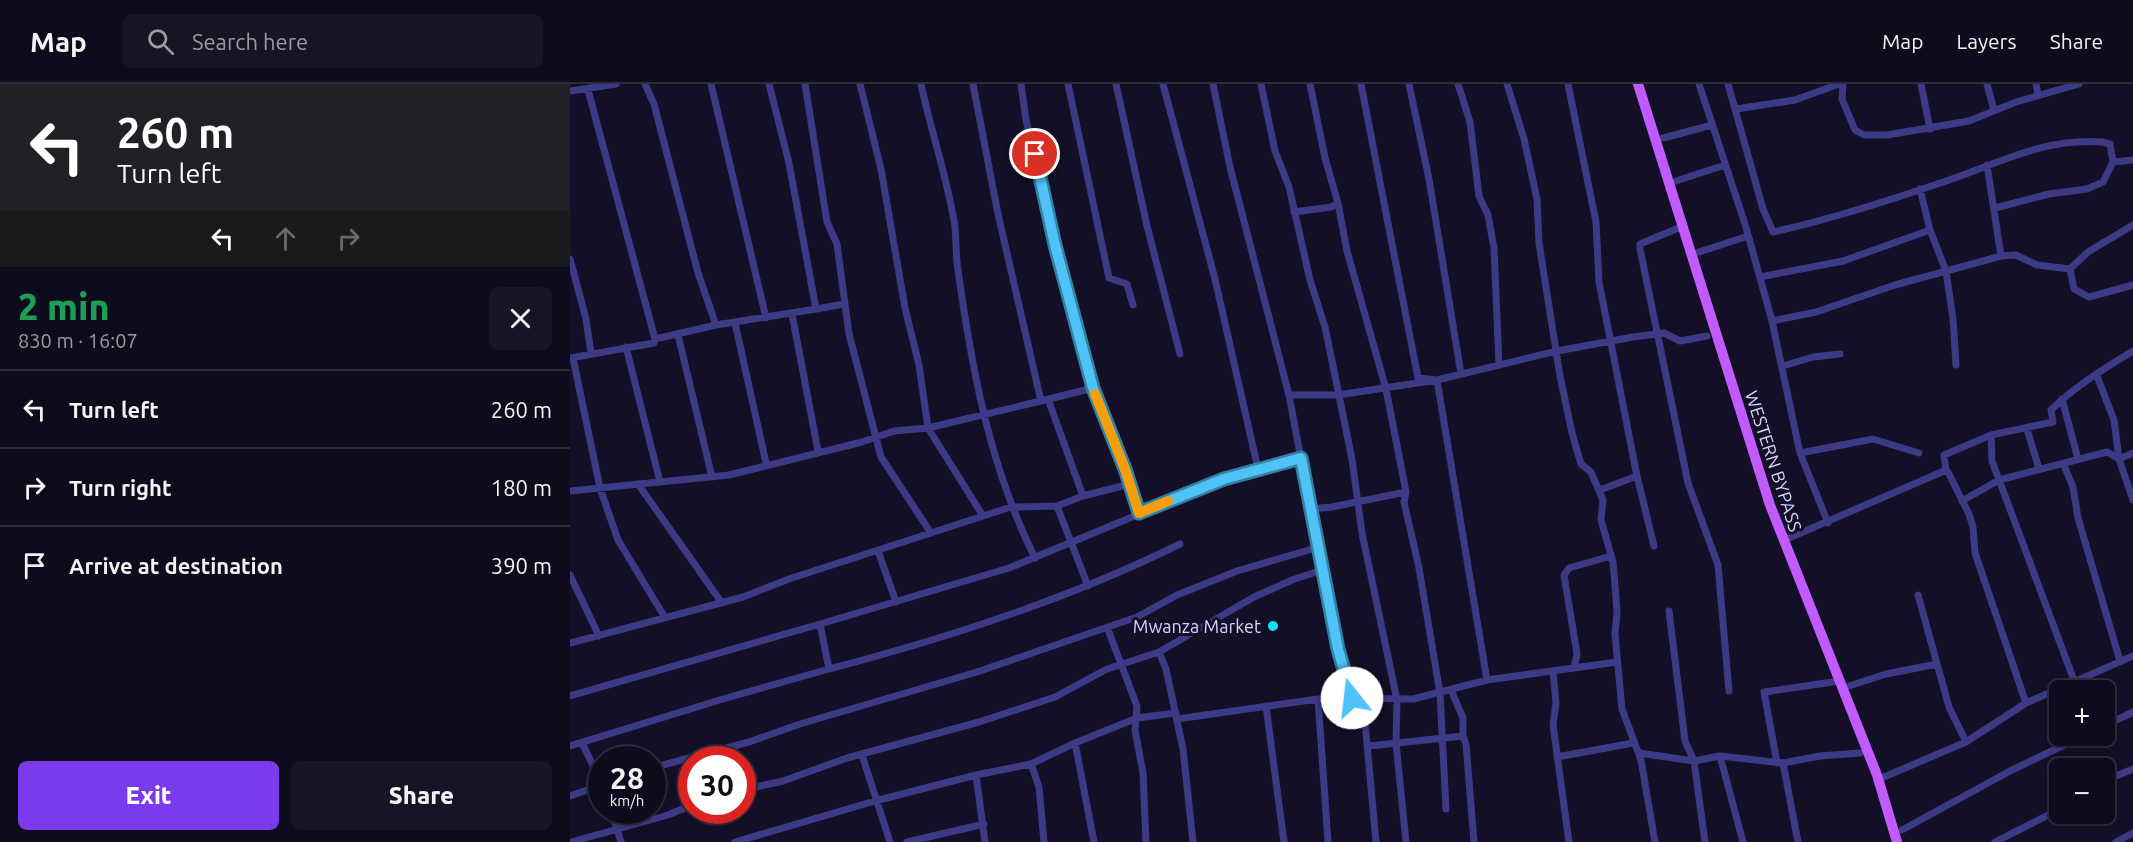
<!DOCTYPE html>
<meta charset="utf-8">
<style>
body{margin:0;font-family:Ubuntu,sans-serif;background:#171425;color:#f1f3f6;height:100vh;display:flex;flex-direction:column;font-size:22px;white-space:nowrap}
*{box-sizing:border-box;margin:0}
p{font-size:20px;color:#9b9ba3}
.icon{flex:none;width:33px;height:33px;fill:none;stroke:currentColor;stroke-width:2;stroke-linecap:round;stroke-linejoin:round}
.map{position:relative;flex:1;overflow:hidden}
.drawer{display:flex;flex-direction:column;background:#0e0b1c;width:570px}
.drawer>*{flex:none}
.hud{background:#202124;color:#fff;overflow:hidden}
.fabs{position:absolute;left:1479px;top:596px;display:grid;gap:12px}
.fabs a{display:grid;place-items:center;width:66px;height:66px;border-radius:9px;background:#0e0b1c;box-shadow:0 3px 9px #0003,0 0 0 2px #2e2b3b;font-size:30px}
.speed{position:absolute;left:18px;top:662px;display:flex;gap:12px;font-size:30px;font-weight:700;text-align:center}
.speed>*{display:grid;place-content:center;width:78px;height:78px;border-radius:50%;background:#0e0b1c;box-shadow:0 3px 9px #0003,0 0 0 2px #2e2b3b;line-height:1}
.speed small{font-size:15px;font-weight:400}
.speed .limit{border:9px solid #d22;background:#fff;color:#111}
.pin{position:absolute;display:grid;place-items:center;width:51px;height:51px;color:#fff;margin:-26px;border:3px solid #fff;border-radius:50%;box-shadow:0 2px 6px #0007}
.me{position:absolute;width:66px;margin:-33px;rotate:344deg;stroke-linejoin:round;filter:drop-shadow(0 0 4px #0008)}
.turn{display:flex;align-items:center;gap:21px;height:126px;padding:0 18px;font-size:27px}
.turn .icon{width:78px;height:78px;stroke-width:2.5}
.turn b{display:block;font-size:42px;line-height:51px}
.lanes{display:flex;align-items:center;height:57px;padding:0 18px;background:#0003;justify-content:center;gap:30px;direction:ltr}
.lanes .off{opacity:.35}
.round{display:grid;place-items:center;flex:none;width:63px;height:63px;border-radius:9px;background:#171425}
.headline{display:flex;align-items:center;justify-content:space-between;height:102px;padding:0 18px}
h1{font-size:36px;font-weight:800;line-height:45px;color:#1e9e55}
.primary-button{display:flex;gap:12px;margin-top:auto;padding:12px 18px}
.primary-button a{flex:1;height:69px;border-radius:9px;background:#7c3aed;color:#fff;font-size:24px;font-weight:800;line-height:69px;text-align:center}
.primary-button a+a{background:#171425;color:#f1f3f6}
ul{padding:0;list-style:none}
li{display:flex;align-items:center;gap:18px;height:78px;padding:0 18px;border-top:2px solid #2e2b3b}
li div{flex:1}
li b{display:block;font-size:22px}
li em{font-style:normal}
header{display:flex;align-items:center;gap:36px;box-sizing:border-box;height:84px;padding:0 30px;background:#0e0b1c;border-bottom:2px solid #2e2b3b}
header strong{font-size:28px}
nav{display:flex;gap:33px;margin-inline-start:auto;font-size:21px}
.search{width:420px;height:54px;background:#171425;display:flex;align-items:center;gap:15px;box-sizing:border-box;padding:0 21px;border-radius:9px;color:#9b9ba3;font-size:22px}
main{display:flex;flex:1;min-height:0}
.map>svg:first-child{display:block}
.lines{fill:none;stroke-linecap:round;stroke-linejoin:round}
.street{stroke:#3d3a85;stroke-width:7}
.primary{stroke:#c25bff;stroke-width:10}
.route-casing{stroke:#337fa1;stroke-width:15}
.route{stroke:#4fc3f7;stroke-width:10}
.slow{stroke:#f59e0b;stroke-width:10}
.poi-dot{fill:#00e5ff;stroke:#130f26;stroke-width:2}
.labels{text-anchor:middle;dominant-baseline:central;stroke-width:6;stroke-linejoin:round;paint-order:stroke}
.street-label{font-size:18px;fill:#d9d4ff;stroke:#130f26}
.poi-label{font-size:18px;fill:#d9d4ff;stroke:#130f26;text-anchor:end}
</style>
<header>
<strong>Map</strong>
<div class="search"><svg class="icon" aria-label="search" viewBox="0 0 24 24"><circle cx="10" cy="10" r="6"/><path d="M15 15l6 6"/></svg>Search here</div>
<nav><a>Map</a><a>Layers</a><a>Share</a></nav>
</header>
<main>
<section class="drawer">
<div class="hud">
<div class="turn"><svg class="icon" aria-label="left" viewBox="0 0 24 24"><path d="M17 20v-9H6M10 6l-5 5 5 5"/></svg><div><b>260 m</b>Turn left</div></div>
<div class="lanes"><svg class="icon" aria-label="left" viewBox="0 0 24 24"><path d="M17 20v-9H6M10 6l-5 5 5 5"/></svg><svg class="icon off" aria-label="ahead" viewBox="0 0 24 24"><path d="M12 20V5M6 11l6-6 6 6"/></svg><svg class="icon off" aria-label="right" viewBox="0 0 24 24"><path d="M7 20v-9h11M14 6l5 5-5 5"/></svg></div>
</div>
<div class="headline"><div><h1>2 min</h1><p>830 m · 16:07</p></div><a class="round"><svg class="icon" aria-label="close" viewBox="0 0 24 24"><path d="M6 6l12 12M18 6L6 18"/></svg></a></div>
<ul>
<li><svg class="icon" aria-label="left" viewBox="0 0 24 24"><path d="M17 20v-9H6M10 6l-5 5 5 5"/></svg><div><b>Turn left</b></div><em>260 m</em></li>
<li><svg class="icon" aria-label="right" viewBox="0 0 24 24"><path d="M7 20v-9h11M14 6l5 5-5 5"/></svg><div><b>Turn right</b></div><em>180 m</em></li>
<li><svg class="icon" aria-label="arrive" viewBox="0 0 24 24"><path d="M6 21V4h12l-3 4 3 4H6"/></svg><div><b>Arrive at destination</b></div><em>390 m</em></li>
</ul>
<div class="primary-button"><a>Exit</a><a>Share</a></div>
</section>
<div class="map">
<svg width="1563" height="758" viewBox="0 0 1563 758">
<rect width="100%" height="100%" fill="#130f26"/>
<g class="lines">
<!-- street -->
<path class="street" d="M75 0 84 20 128 189 146 241 85 255
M141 0 196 234
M235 0 257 138 267 160 279 250 311 373 361 449
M290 0 311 85 335 224 349 281 358 344 413 432
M351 0C361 48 378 95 385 143 386 155 386 167 387 179 401 281 419 382 465 474
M403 0 428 130 471 317 523 304 456 36 451 0
M498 0 539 194 557 200 563 221
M546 0 577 142 610 270
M593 0 645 195 688 385
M691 0 705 67 719 103 740 196 755 243 782 375 792 449 827 616 826 659 836 758
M791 0 848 294 867 296 917 596
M839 0 859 95 891 290
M888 0 900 38 909 112 918 131 924 164 929 281
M937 0 954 55 967 115 969 159 990 292 1002 349 1011 380 1021 388 1033 416 1031 436 1043 478 1045 501 1047 528 1045 550 1052 625 1071 676 1085 758
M998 0 1026 138 1029 198 1067 392 1084 462
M1129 0 1175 140 1202 237 1230 369 1258 439
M1158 0 1193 125 1203 148C1263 135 1321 116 1379 96 1432 78 1474 54 1532 58L1540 60 1543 78 1563 76
M1273 0 1272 15 1285 46 1294 51H1317L1399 37 1446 18 1509 0
M1351 0 1360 45
M1417 0 1424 26
M1466 0 1468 11
M0 7 46 0
M1166 25 1225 16 1269 0
M1093 54 1142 41
M1417 81 1431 172
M1106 97 1155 81
M1350 105 1360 146 1376 187 1383 235 1386 281
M768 119 777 167 816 305 836 408 834 418 849 484 870 609 876 725
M1425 124 1479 110 1517 105 1533 98 1543 78
M724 128 761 123 768 119 755 74 740 0
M1111 143 1070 160V165L1118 399 1148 481 1159 607
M1126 169 1178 152
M0 175 16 235 21 269
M1500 185 1504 205 1519 213 1563 201
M1190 193 1273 177 1360 146
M246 225 274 220
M222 230 248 367
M1202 237 1246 228 1325 201 1431 172 1446 171 1467 181 1500 185 1518 168 1563 141
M165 239 196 379
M146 241 246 225 219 79 199 0
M108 251 142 393
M56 263 90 398
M0 274 84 259 85 255 18 6
M3 274 30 404 48 456 94 532
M1213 282 1243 273 1270 270
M1527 292 1544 336 1549 375 1563 369
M523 304 555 385 569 429
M719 311H768L867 296 987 267 1063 253 1094 249 1110 257 1137 252
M478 315 513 412
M1492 315 1508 375
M1457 345 1469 385
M1421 351 1422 377 1505 599
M1230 369 1303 355 1349 369
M1493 379 1503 403 1508 434 1550 577
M1376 387 1374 371 1421 351 1483 338 1481 326C1505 302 1534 285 1563 267
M68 400 152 519
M1030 406 1067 392
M0 407 159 391 292 358 324 347 358 344 471 317
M1392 417 1429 396 1537 368 1549 375 1563 416
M487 422 518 502
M741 425 762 423 836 408
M1219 454 1374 387 1378 388 1399 430 1403 443 1405 469 1456 619 1396 658 1314 693
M308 467 326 518
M0 491 29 552
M1348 511 1379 623 1396 658
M1099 527 1115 657 1124 677 1135 758
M537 543 567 622 565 646 573 689 576 758
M0 559 173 513 219 495 441 423 487 422 513 412 560 400
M589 568 596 585 613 665 623 758
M1004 584 1007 570 994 491 999 484 1041 472
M259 585C378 554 499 515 610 460
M983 588 986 619 983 641 999 758
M1279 602 1316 590 1367 580
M881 606 893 634V652L896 660 904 758
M0 612 250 540
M782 614 843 615 917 596 1047 578
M748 615 758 758
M793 616 806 758
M1456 619 1563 572
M696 622 714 758
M607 635 748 615 782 614 756 509 719 311 660 83 643 0
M1534 642 1563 628
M12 659 32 700
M505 659 524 758
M0 662 153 615 259 585 250 540 439 484 654 395 731 374
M799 662 893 652
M1069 669 1124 677 1150 672 1213 679 1250 672 1290 669
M292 671 320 758
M1150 672 1173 758
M987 673 1063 659
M1207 679 1194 608 1263 598
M1213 679 1228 758
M461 680 469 703 474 758
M82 684 179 658 230 640 407 588 567 533 607 511 667 487 749 463
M406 691 415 758
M1534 697 1563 685
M172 706 213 697 277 674 409 638 485 613 537 585 589 568 684 513 722 496 752 486
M0 712 32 701
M41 726 51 758
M1332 746 1440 687 1515 651
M1 758 98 731 122 721
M165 758 305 717 406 691 461 680 505 659 567 634 606 629
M337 758 414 740
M1425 758 1490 725
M1546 758 1563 749"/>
<!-- primary -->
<path class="primary" d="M1068 0 1200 421 1307 691 1327 758"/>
</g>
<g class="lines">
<defs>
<path id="route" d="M465 70 485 161 523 304 555 385 569 429 654 395 731 374 768 565 782 614"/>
</defs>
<!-- route casing -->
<use href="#route" class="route-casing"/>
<!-- route -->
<use href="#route" class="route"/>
<!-- slow -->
<path class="slow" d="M525 310 555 385 569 429 598 417"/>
</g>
<!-- markers -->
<circle class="poi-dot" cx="703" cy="542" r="6"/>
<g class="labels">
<!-- street labels -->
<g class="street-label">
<text transform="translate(1204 377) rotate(72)">WESTERN BYPASS</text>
</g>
<!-- poi labels -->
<g class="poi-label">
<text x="691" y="542">Mwanza Market</text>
</g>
</g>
</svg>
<div class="fabs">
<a>+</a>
<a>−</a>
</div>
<div class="speed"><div>28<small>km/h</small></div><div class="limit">30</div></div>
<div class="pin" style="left:465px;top:70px;background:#d93025"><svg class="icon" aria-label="arrive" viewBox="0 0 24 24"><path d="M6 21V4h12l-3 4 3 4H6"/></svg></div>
<svg class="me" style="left:782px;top:614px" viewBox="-20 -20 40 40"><circle r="19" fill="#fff"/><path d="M0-13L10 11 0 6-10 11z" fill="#4fc3f7"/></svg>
</div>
</main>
